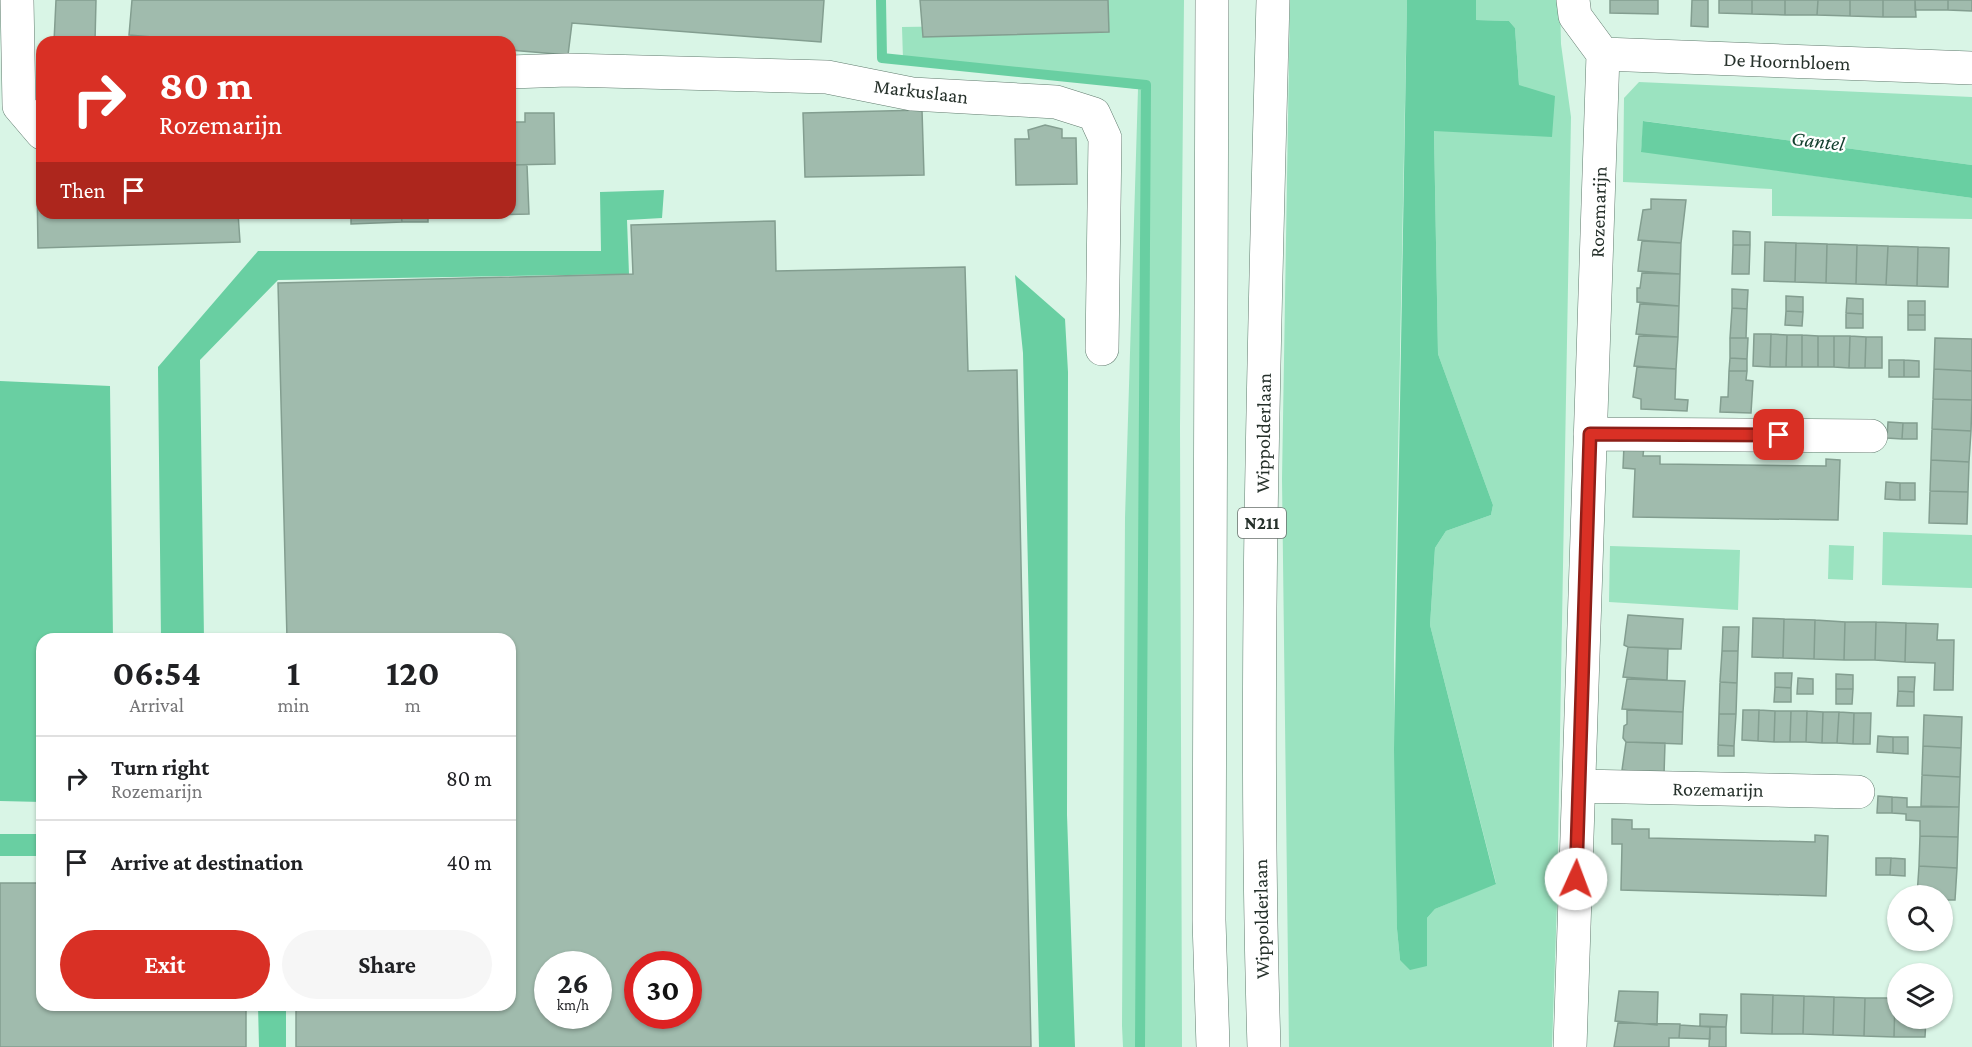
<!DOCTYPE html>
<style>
body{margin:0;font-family:"Crimson Pro",serif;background:#f6f6f6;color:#202124;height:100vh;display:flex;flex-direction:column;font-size:22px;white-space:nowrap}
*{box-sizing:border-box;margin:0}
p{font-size:20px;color:#757577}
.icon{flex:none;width:33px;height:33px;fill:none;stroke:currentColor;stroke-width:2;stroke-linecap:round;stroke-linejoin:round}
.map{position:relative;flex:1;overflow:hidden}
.details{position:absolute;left:36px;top:633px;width:480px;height:378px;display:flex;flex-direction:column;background:#fff;border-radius:18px;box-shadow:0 2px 4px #0004}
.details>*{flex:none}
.hud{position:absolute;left:36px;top:36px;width:480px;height:183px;border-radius:18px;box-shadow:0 2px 4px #0004;background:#d93025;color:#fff;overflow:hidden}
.tools{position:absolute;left:1887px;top:885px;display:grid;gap:12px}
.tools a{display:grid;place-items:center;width:66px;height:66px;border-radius:50%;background:#fff;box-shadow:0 2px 4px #0004;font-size:30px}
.speed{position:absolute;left:534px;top:951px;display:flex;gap:12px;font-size:30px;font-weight:700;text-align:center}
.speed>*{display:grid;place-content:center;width:78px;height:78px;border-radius:50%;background:#fff;box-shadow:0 2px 4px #0004;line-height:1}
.speed small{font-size:15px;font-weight:400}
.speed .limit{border:9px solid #d22;background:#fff;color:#111}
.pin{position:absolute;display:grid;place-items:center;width:51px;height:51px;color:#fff;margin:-26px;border-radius:12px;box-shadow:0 3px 9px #0006}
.me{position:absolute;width:66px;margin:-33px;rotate:2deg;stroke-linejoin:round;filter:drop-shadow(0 0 4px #0008)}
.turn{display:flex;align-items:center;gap:21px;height:126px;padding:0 24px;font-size:27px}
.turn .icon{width:78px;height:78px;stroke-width:2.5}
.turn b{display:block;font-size:42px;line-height:51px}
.then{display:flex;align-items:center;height:57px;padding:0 24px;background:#0003;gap:12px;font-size:22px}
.eta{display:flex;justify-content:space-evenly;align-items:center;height:102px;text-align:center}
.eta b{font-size:36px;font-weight:700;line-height:42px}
.button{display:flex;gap:12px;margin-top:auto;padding:12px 24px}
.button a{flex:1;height:69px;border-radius:36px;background:#d93025;color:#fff;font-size:24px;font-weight:700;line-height:69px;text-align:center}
.button a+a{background:#f6f6f6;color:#202124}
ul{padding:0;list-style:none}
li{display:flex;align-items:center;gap:18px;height:84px;padding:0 24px;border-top:2px solid #e0e0e0}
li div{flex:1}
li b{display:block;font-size:22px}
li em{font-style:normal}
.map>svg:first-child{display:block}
.green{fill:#9be3c0}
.water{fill:#69cfa2}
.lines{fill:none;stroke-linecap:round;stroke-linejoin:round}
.stream{stroke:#69cfa2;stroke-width:10}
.building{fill:#a0bbad;stroke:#839e90;stroke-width:1.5;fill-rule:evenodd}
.minor-casing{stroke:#627c6f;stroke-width:34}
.major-casing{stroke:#627c6f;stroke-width:34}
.minor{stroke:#fff;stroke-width:33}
.major{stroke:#fff;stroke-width:33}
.route-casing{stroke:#8d1f18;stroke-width:15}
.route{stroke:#d93025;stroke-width:10}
.labels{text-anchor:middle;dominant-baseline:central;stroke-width:4.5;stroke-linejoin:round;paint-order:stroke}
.shield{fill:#fff;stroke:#676f6b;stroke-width:1.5}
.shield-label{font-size:18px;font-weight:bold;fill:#26312b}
.street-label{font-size:20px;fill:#26312b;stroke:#fff}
.water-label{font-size:21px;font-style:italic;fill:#113e2c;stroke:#fff}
</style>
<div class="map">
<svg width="1972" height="1047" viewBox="0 0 1972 1047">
<rect width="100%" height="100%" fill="#d9f5e6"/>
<!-- green -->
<path class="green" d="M1095 0H1184L1180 427 1182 1047H1123L1122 1026 1125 518 1138 89 903 59 902 27 1095 24Z
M1290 0H1407L1394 658 1397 929 1400 960 1427 965V918L1435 909 1496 883 1430 625 1435 548 1446 531 1491 515 1493 505 1438 354 1434 130 1519 85 1515 28 1509 21 1475 20 1476 0H1560L1561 44 1571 117 1557 903 1552 1047H1289L1282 479Z
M1639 82 1972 97V165L1644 121 1641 151 1972 198V219L1772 216V189L1623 182 1624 98Z
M1883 532 1972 535V588L1882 585Z
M1829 545 1854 546 1853 580 1828 579Z
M1610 546 1740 550 1738 610 1609 602Z"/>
<!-- water -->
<path class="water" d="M1407 0H1476V20L1509 21 1515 28 1519 85 1555 96 1552 137 1434 131 1438 354 1493 505 1491 515 1446 531 1435 548 1430 625 1496 884 1435 909 1427 918V966L1410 970 1400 960 1397 929 1394 750Z
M1643 121 1972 165V198L1641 152Z
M664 190 662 218 627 220 629 274 278 280 200 360 204 639H161L158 367 258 251H601L600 192Z
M1015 275 1065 319 1068 372 1067 815 1075 1047H1039L1023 353Z
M0 381 110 386 113 639H42V802L0 801Z
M0 834H42V856H0Z
M258 1005H286V1047H259Z"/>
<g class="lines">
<!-- stream -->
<path class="stream" d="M881 0 882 58 1146 85 1140 1047"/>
</g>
<!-- building -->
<path class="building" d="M56 0H96L95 42H54Z
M132 0H824L821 42 572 23 568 55 510 50V42H212L129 35Z
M920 0H1108L1109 32 923 37Z
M1610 0H1658V14L1610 13Z
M1692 0H1708V27L1691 26Z
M1719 0H1752V14L1719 13Z
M1752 0H1785V15L1752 14Z
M1785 0H1818L1817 15H1785Z
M1818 0H1850V16L1817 15Z
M1850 0H1883V17L1850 16Z
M1883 0H1915L1916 17H1883Z
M1915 0H1948V10H1915Z
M1948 0H1972V11L1948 10Z
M922 110 924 175 805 177 803 113Z
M525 113H554L555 164 510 165V122H525Z
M1045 125 1062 129V138H1076L1077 184 1016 185 1015 139H1029L1028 130Z
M510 165H527L529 214 435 216V213H510Z
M37 184H42V213H238L240 242 38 248Z
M1651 199 1686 200 1681 243 1638 240 1643 210 1651 209Z
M351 213H401L402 222 351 224Z
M401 213H428V222H402Z
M775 221 776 271 965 267 968 371 1017 370 1031 1047H296V1005H510V639H287L278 283 633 274 631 225ZM548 964H598V1016H548ZM638 964H688V1016H638Z
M1733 231 1750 232V245H1733Z
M1642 241 1681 243 1680 274 1638 271Z
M1765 242 1796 243 1795 282 1764 281Z
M1796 243 1827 244 1826 283 1795 282Z
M1827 244 1857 245 1856 284 1826 283Z
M1733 245H1750L1749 274H1732Z
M1857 245 1888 246 1886 285 1856 284Z
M1888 246 1918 247 1917 286 1886 285Z
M1918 247 1949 248 1948 287 1917 286Z
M1642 273 1680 274 1679 306 1637 302V288H1640Z
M1732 289 1748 290 1747 309 1732 308Z
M1786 296 1803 297V312L1786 311Z
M1847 298 1863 299V314L1846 313Z
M1908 301H1925V315H1908Z
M1640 304 1679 306 1678 337 1636 334Z
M1732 308 1747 309 1746 338H1730Z
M1786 311 1803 312 1802 326 1785 325Z
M1846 313 1863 314V328H1846Z
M1908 315H1925V330H1908Z
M1754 334H1771L1770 367 1753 366Z
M1771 334 1787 335 1786 367H1770Z
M1787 335H1802V367H1786Z
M1802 335 1818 336V367H1802Z
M1639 336 1678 337 1676 369 1634 366Z
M1818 336H1834V367H1818Z
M1834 336H1850L1849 368 1834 367Z
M1850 336 1866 337 1865 368H1849Z
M1866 337H1882V368H1865Z
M1730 338H1748L1747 359 1730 358Z
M1935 338 1972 339V371L1934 369Z
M1730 358 1747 359V371H1729Z
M1889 360H1904V377H1889Z
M1904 360 1919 361V377H1904Z
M1637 367 1676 369 1675 399 1688 400 1687 411 1641 409V399L1633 397Z
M1934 369 1972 371V400L1933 399Z
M1729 371H1747L1746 380 1753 381 1751 413 1720 412 1721 397H1728Z
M1933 399 1972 400 1971 431 1932 429Z
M1888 422 1903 423 1902 439 1887 438Z
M1903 423H1917V439H1902Z
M1932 429 1971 431 1969 462 1931 460Z
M1624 445 1644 446 1643 456H1660V464L1826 466V459L1840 460 1838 520 1633 517 1635 469 1623 468Z
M1931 460 1969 462 1968 492 1930 491Z
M1886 482 1900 483V500L1885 499Z
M1900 483H1915V500H1900Z
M1930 491 1968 492 1967 524 1929 523Z
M1628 615 1683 619 1681 649 1628 647 1624 645Z
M1753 618 1784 619 1783 658 1752 657Z
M1784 619 1815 620 1814 659 1783 658Z
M1815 620 1845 622 1844 660 1814 659Z
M1845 622H1876L1875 660H1844Z
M1876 622 1906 623 1905 662 1875 660Z
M1906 623 1938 624 1937 640H1954L1953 690H1934L1935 663 1905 662Z
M1723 627H1739L1738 651H1722Z
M1628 647 1668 649 1667 680 1623 677Z
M1722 651H1738L1737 683 1720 682Z
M1775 673H1792L1791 688 1775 687Z
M1836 674 1853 675V689H1836Z
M1898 677H1915L1914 692 1898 691Z
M1798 678 1813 679V694H1797Z
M1627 679 1685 681 1683 712 1622 709Z
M1720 682 1737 683 1736 714H1719Z
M1775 687 1791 688V702H1774Z
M1836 689H1853L1852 704H1836Z
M1898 691 1914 692V706H1897Z
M1627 710 1683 712 1682 744 1626 742 1623 738 1624 726 1627 724Z
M1743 710H1759L1758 741 1742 740Z
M1759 710 1775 711 1774 742 1758 741Z
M1775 711H1791L1790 742H1774Z
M1791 711H1807L1806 742H1790Z
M1807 711 1823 712 1822 743 1806 742Z
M1823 712H1839L1837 743H1822Z
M1839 712 1854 713 1853 744 1837 743Z
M1854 713H1871L1870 744H1853Z
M1719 714H1736L1734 746 1718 745Z
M1924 715 1962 717 1961 748 1923 746Z
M1878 736 1893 737V753L1877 752Z
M1893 737H1908V754L1893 753Z
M1626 742 1665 743 1664 775 1622 770Z
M1718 745 1734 746V756H1718Z
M1923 746 1961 748 1960 777 1922 775Z
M1922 775 1960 777 1959 807 1921 806Z
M1878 796 1892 797V813H1877Z
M1892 797 1907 798V807H1959L1958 837 1920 836V821L1906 820V814L1892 813Z
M1612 819 1632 820V829H1649V838L1815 842V835L1828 836 1826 896 1621 890 1622 844H1612Z
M1920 836 1958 837 1957 868 1919 866Z
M1876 858H1891L1890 875H1876Z
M1891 858 1905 859V876L1890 875Z
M1919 866 1957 868 1955 900H1942V896H1917Z
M0 883H42V1005H246V1047H0Z
M1619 991 1658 992 1657 1025 1615 1021Z
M1741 994 1773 995 1772 1034 1741 1033Z
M1773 995 1804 996 1803 1034H1772Z
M1804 996 1834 997 1833 1035 1803 1034Z
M1834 997 1865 998 1864 1036 1833 1035Z
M1865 998H1895L1894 1037 1864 1036Z
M1895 998H1898V1018H1926L1925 1037H1894Z
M1700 1014 1727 1015 1726 1027 1700 1026Z
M1618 1023 1680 1024 1679 1038H1669V1047H1614Z
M1680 1025 1710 1027V1039L1679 1038Z
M1710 1027H1726V1047H1709Z"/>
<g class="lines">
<defs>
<path id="minor" d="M17 0 19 106 42 133
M1603 54 1972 68
M510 72 568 70 827 77 912 94 1056 102 1094 114 1105 138 1102 349
M1590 434 1871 436
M1579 786 1858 792
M1570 1047 1603 54 1575 16 1573 0"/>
<path id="major" d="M1212 0 1209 920 1213 1047
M1264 1047C1253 698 1264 349 1273 0"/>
</defs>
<!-- minor casing -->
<use href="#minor" class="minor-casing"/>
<!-- major casing -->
<use href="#major" class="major-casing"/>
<!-- minor -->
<use href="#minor" class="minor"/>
<!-- major -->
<use href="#major" class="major"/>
</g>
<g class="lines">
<defs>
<path id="route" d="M1576 879 1590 434 1779 435"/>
</defs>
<!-- route casing -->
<use href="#route" class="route-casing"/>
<!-- route -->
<use href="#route" class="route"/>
</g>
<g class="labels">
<!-- shield labels -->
<rect class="shield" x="1238" y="508" width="48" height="30" rx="4.5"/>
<g class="shield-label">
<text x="1262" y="523">N211</text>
</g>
<!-- street labels -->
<g class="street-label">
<text transform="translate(1787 61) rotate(2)">De Hoornbloem</text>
<text transform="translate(921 91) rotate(7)">Markuslaan</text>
<text transform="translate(1598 212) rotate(-88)">Rozemarijn</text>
<text transform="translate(1263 433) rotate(-89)">Wippolderlaan</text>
<text transform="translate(1718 789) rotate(1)">Rozemarijn</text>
<text transform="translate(1261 919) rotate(-91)">Wippolderlaan</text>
</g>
<!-- water labels -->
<g class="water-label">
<text transform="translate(1818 141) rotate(7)">Gantel</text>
</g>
</g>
</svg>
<div class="tools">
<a><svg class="icon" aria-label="search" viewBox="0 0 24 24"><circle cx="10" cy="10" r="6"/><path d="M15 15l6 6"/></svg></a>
<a><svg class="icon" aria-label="layers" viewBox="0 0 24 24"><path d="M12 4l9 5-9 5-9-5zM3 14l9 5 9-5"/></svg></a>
</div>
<div class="speed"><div>26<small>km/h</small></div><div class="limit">30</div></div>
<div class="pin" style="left:1779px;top:435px;background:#d93025"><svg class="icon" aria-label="arrive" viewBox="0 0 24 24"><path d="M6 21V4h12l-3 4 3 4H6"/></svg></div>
<svg class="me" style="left:1576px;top:879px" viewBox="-20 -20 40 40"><circle r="19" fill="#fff"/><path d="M0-13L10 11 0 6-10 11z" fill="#d93025"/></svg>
<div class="hud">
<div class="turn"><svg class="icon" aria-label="right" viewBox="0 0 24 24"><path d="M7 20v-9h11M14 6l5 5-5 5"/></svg><div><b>80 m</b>Rozemarijn</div></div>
<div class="then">Then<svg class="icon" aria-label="arrive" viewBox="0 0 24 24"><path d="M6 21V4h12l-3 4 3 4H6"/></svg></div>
</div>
<section class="details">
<div class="eta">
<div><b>06:54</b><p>Arrival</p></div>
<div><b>1</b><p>min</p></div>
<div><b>120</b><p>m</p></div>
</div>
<ul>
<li><svg class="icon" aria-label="right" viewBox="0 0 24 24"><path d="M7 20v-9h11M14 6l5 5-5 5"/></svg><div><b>Turn right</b><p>Rozemarijn</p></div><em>80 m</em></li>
<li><svg class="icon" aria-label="arrive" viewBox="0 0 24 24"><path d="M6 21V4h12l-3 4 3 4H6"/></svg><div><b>Arrive at destination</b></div><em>40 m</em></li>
</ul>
<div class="button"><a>Exit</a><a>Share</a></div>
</section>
</div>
